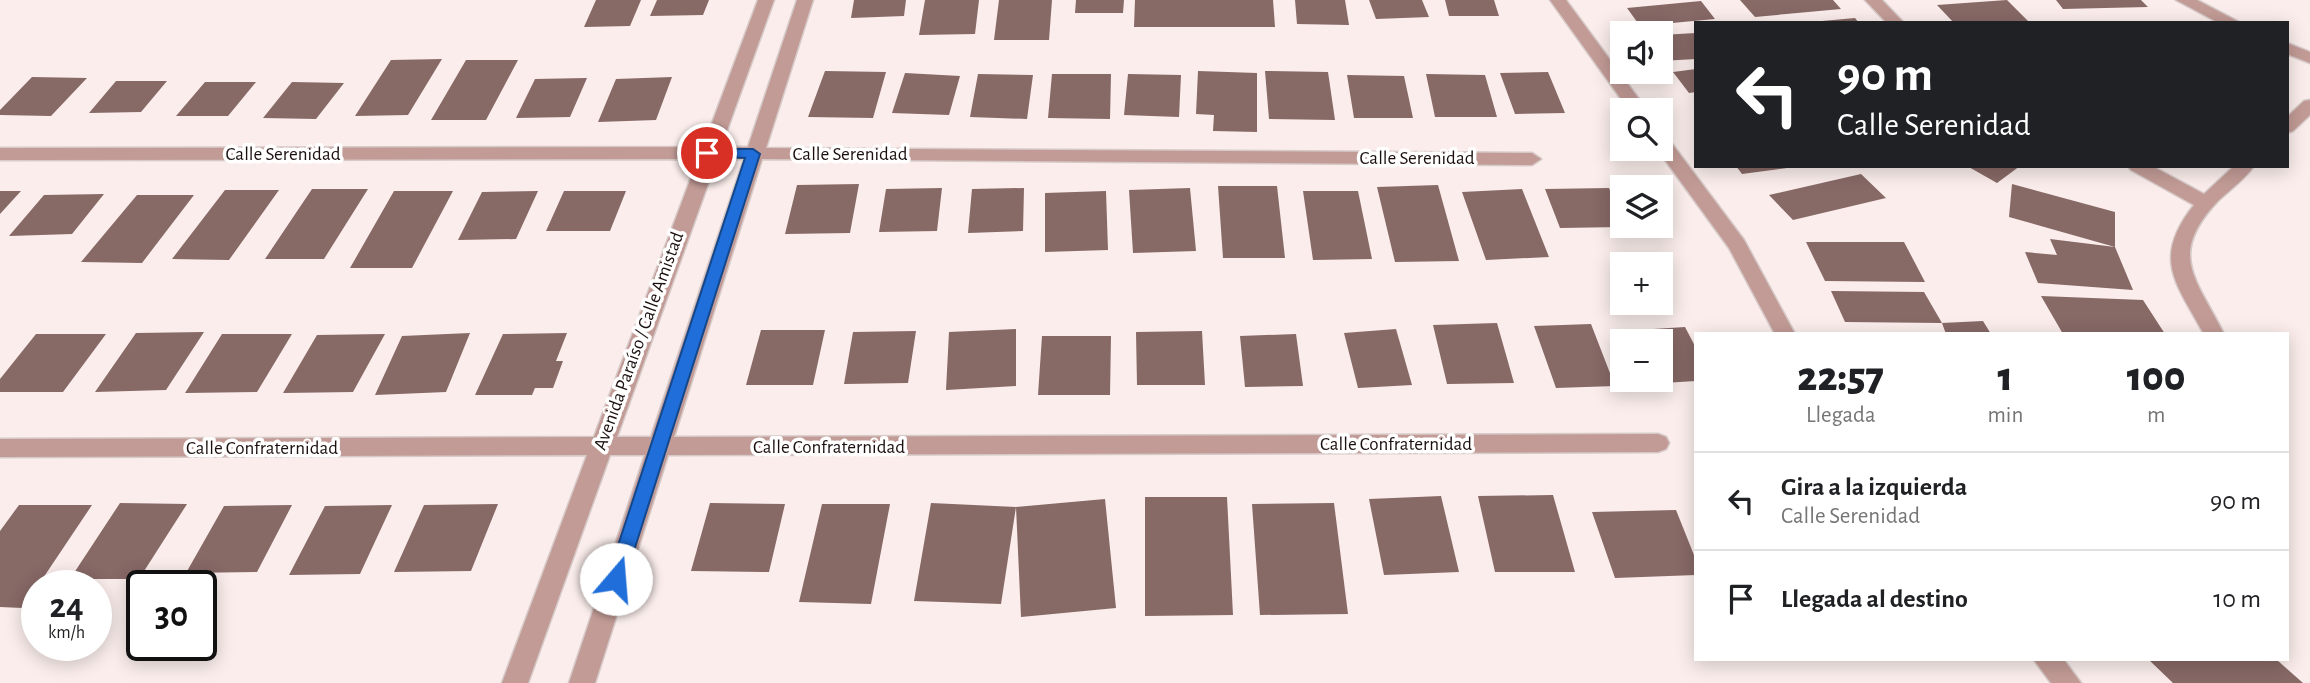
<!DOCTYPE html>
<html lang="es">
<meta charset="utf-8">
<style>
body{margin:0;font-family:"Alegreya Sans",sans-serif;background:#f6f6f6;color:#202124;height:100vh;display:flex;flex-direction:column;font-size:26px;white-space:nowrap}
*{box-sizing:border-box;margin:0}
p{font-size:23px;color:#757577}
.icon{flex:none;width:38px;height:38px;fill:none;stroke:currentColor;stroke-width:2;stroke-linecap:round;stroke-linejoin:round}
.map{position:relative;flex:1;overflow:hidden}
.details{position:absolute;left:1694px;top:332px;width:595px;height:329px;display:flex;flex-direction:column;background:#fff;border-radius:0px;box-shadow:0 4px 18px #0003}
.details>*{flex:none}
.banner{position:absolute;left:1694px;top:21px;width:595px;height:147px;border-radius:0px;box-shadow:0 4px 18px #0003;background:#202124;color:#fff;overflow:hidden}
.controls{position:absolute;left:1610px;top:21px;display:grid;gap:14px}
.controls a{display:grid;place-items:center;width:63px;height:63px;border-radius:0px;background:#fff;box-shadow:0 4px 18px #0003;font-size:35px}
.speed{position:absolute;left:21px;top:570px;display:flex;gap:14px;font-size:35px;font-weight:700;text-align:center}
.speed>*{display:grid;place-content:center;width:91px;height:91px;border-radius:50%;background:#fff;box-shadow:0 4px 18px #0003;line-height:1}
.speed small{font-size:18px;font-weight:400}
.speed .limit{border:4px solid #111;border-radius:10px;background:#fff;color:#111}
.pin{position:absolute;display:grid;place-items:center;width:60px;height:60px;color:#fff;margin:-30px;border:4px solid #fff;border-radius:50%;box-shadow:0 2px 7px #0007}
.me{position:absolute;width:77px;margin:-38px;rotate:18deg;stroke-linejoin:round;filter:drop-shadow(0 0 5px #0008)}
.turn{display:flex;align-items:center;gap:24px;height:147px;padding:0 28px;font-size:32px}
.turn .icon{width:91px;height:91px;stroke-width:2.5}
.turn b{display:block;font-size:49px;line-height:60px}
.eta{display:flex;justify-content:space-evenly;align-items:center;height:119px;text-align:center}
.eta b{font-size:42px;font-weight:800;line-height:49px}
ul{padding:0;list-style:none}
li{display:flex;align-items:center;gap:21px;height:98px;padding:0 28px;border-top:2px solid #e0e0e0}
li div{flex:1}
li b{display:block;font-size:26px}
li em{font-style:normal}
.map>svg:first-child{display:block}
.building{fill:#876966}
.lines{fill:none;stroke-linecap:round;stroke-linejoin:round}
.minor-casing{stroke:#d6cac8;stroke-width:3}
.minor{fill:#c29b96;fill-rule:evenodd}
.route{fill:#1f6ed9;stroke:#14488d;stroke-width:2}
.labels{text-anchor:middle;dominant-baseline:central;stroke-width:7;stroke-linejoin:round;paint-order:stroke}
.street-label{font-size:19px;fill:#1b100f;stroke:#fff}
</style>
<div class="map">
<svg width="2310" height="683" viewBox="0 0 2310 683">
<rect width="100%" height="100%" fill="#faedeb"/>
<!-- building -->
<path class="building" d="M596 0H641L630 26 584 27Z
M657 0H709L703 15 650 16Z
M854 0H906L904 16 851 18Z
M925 0H979L975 34 919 35Z
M999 0H1052L1049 40H994Z
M1076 0H1124L1123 13H1075Z
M1135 0H1273L1275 27H1134Z
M1295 0H1345L1349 25 1297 24Z
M1369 0H1422L1429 17 1376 19Z
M1445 0H1494L1499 16H1449Z
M1740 0H1833L1841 9 1755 17Z
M2007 0 2030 23H1954L1937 5Z
M2056 0H2141L2148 7 2063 9Z
M1701 1 1715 19 1640 26 1627 8Z
M1855 18 1859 23H1822V21Z
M1696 33V59L1661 61V35Z
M442 59 408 115 355 116 391 60Z
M466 60H518L486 120H431Z
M1696 69V92L1689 93 1673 72Z
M825 71 886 72 873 118 808 117Z
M1198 71 1257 73V132L1213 131 1214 115 1196 114Z
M1265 71 1328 72 1335 120 1269 119Z
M1548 72 1565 113 1515 114 1500 73Z
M905 73 960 76 949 115 892 113Z
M978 74 1033 75 1027 119 970 117Z
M1052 74H1111L1110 119 1048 118Z
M1128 74 1181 75 1179 117 1124 115Z
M1426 74 1485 75 1497 117H1435Z
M1347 75 1404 76 1413 118H1354Z
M32 77 87 78 51 116 0 115V110Z
M672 77 656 120 598 122 616 79Z
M587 78 570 117 516 118 535 79Z
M116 81H167L141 112 89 113Z
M205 82H256L228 116H176Z
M292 82 344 83 316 119 263 118Z
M1736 166H1787V168L1742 174Z
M1967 166H2020L1997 183Z
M1861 174 1886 198 1793 220 1769 195Z
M859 184 850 233 785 234 797 185Z
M2012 184 2115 212V247L2009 217Z
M1438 185 1459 261 1395 262 1377 187Z
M1218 186H1277L1285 258H1223Z
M942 188 937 231 879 232 886 189Z
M1024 188 1023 231 968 233 972 189Z
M1190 188 1196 251 1133 253 1129 190Z
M1609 188 1622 219V227L1560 228 1545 189Z
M312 189H368L324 259H265Z
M1522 189 1549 257 1486 260 1462 192Z
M225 190H279L229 260 172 259Z
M0 191H21L0 214Z
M394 191H453L412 268H350Z
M538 191 516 239 458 240 482 192Z
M564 191H626L610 231H546Z
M1106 191 1108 250 1045 252V193Z
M1303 191H1358L1372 259 1313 260Z
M104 194 72 234 9 236 44 195Z
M137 195H194L142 263 81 262Z
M2050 239 2115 247 2133 290 2038 283 2025 252 2057 255Z
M1806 242H1904L1925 282 1825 281Z
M1831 291 1924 292 1942 323 1845 322Z
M2041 296 2143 300 2165 334H2063Z
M1983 321 1991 334H1946L1942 323Z
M1497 323 1514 383 1447 384 1433 325Z
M1591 324 1615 386 1556 388 1534 326Z
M1685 327 1696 348V381L1646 384 1644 380H1661V341H1626L1622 331Z
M1016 329V386L946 390 949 332Z
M1396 329 1412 385 1358 388 1344 333Z
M761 330H825L813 385H746Z
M916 331 908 383 844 384 853 332Z
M1202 331 1205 385H1137L1136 332Z
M204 332 166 390 95 392 136 333Z
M470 333 446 392 375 395 402 336Z
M567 333 556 361H563L553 388H535L532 395H475L503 334Z
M36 334H106L63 392H0V379Z
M222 334H292L257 392 185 393Z
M385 334 353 392 283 393 317 335Z
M1296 334 1303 386 1245 387 1240 336Z
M1042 336H1111L1110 395H1038Z
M1553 495 1575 572H1495L1478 496Z
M1441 496 1459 572 1384 575 1369 499Z
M1145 497H1227L1233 615 1145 616Z
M1105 499 1116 608 1021 617 1016 507 1001 604 914 601 931 503 1016 507Z
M120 503 187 504 139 579H70Z
M710 503 785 504 769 572 691 571Z
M1334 503 1348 614 1260 615 1252 504Z
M498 504 471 571 394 572 424 505Z
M822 504H890L871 604 799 602Z
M19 505H92L23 608 0 607V531Z
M292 505 257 572 186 573 224 506Z
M392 505 360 574 289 575 325 506Z
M1676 510 1696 560V575L1615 578 1592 512Z
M2149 660H2277L2303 683H2173Z"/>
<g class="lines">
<defs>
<path id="minor" d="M758 0H774L721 147H748L797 0H813L766 148 1532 153 1541 159 1532 165 762 159 674 437 1658 434 1666 437 1669 443 1666 449 1658 452 668 455 595 683H569L645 455H610L528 683H502L587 455 0 457V439L594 437 698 159 0 160V148L703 147ZM717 159H744L651 437H617Z
M1550 0H1566L1647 110H1629Z
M1865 0H1882L1904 23H1887Z
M2176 0H2197L2241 23H2219Z
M2287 43 2310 52V63L2287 54Z
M2310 100V115L2293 131 2287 133V117L2304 101Z
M1661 135 1667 137 1744 240 1795 334H1775L1729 248 1657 149H1661Z
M2128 166H2152L2204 194 2234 166H2254C2245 179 2231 189 2219 200 2166 255 2197 279 2224 334H2204C2175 282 2152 258 2194 205L2131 170Z
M2034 660H2064L2081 683H2051Z"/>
</defs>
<!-- minor casing -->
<use href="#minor" class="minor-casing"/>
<!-- minor -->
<use href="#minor" class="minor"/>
</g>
<!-- route -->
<path class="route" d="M707 149H753L760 154 625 579 623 584 616 587 610 584 607 579 745 158 702 156V150Z"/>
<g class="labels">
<!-- street labels -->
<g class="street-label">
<text x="283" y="154">Calle Serenidad</text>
<text x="850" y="154">Calle Serenidad</text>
<text x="1417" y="158">Calle Serenidad</text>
<text transform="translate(639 341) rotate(-70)">Avenida Paraíso / Calle Amistad</text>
<text x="1396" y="444">Calle Confraternidad</text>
<text x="829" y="447">Calle Confraternidad</text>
<text x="262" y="448">Calle Confraternidad</text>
</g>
</g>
</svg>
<div class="controls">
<a><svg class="icon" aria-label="sound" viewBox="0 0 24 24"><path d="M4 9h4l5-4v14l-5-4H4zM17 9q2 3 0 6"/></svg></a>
<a><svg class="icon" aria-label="search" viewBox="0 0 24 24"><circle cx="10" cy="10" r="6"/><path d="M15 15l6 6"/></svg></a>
<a><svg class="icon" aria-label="layers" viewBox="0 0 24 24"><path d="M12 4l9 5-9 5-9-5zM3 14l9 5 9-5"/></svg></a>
<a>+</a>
<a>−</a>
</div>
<div class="speed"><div>24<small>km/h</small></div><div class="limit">30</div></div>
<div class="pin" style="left:707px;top:153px;background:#d93025"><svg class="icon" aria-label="arrive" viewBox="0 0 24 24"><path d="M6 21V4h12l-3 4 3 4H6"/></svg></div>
<svg class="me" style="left:616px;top:579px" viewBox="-20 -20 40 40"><circle r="19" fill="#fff"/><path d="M0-13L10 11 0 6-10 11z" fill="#1f6ed9"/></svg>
<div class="banner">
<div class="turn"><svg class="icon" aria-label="left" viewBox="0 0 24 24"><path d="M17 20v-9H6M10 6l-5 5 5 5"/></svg><div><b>90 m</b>Calle Serenidad</div></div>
</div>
<section class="details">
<div class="eta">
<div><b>22:57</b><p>Llegada</p></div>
<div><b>1</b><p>min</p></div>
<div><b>100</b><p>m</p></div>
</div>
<ul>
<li><svg class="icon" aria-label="left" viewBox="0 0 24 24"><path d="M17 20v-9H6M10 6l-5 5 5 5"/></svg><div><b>Gira a la izquierda</b><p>Calle Serenidad</p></div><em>90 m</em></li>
<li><svg class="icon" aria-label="arrive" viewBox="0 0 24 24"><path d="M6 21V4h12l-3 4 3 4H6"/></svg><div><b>Llegada al destino</b></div><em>10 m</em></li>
</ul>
</section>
</div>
